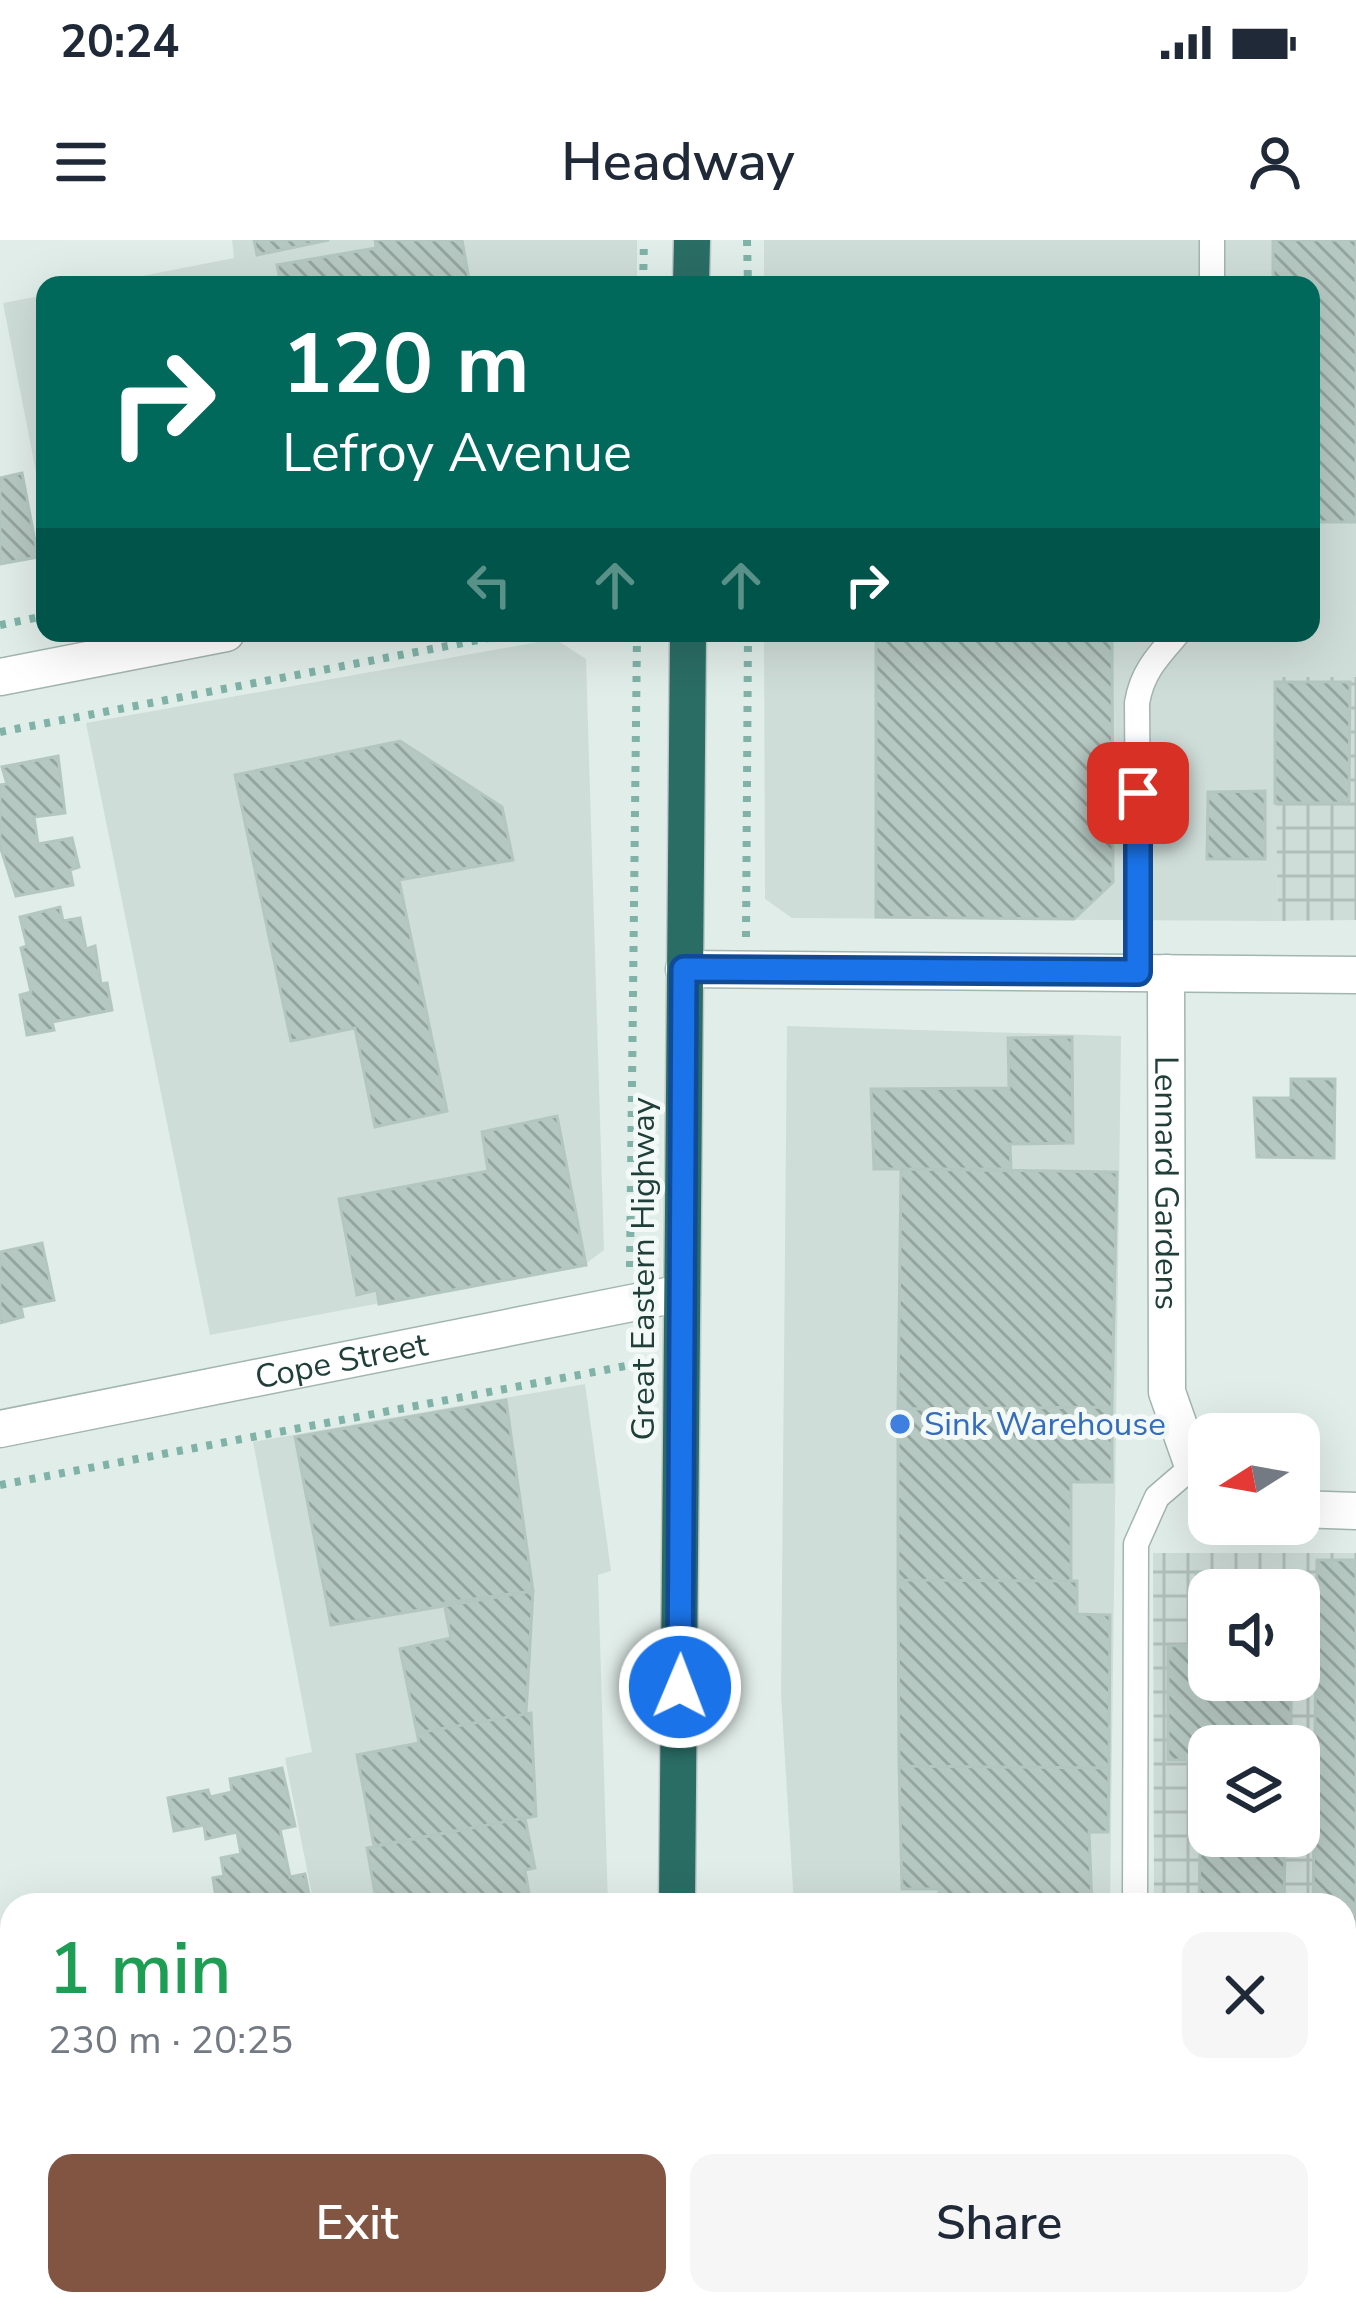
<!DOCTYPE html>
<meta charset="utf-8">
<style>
body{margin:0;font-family:"Nunito Sans",sans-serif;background:#f6f6f7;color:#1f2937;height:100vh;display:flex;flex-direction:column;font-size:45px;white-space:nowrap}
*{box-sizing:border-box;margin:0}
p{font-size:39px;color:#747a83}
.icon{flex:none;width:66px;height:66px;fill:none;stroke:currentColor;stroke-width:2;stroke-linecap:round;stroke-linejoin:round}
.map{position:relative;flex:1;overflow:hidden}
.panel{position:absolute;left:0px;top:1653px;width:1356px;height:423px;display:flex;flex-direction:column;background:#fff;border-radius:36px 36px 0 0;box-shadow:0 12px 48px #0002}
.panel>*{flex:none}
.banner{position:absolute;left:36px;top:36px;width:1284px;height:366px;border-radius:24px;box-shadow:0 12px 48px #0002;background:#00695c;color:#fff;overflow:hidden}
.needle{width:78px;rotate:259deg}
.buttons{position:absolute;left:1188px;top:1173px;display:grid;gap:24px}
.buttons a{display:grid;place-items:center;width:132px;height:132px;border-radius:24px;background:#fff;box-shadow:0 12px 48px #0002;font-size:60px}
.pin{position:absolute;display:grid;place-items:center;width:102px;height:102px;color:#fff;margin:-51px;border-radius:24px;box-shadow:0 6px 18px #0006}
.me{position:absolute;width:132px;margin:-66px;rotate:1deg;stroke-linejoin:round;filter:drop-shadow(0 0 9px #0008)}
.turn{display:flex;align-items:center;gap:42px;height:252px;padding:0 48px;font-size:54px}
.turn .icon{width:156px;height:156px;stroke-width:2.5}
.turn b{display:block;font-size:84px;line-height:102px}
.lanes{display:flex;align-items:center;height:114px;padding:0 48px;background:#0003;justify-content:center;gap:60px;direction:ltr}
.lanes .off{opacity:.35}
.round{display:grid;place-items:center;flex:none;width:126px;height:126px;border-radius:24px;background:#f6f6f7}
.overview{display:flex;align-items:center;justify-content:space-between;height:204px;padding:0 48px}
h1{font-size:72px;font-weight:600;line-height:90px;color:#1e9e55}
.action{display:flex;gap:24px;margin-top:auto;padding:24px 48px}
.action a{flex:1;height:138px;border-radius:24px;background:#825543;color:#fff;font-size:48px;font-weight:600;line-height:138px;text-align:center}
.action a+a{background:#f6f6f7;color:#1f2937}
.status{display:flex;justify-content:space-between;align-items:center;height:84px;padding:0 60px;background:#fff;direction:ltr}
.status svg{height:33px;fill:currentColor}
header{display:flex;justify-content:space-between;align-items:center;height:156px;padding:0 48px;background:#fff;font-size:54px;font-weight:600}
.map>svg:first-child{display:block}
.built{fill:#cfddd8}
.industrial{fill:url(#industrial-grid);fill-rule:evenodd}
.building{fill:url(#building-back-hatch);stroke:#b3c7c0;stroke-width:3}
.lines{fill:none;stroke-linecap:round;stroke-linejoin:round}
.lane-casing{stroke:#a3b5b1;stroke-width:27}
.street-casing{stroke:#a3b5b1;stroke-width:39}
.highway-casing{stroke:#c1c9c8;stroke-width:39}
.path{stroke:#80b2a7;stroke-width:8;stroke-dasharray:6 9;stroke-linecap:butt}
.lane{stroke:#fff;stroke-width:24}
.street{stroke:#fff;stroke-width:36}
.highway{stroke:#2a6d65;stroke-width:36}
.route-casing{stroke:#114b97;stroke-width:30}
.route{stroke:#1a73e8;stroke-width:21}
.shop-dot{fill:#3f7fe0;stroke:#f2f9f6;stroke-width:4.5}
.labels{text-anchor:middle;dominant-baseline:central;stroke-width:10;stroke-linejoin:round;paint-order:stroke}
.street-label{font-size:33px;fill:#203f39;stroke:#f2f9f6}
.shop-label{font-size:33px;fill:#366cbe;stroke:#f2f9f6;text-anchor:start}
</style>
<div class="status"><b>20:24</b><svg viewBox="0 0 49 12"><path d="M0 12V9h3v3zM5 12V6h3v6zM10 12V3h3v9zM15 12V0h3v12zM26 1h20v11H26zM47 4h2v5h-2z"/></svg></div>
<header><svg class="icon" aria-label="menu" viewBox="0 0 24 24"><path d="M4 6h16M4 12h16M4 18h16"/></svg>Headway<svg class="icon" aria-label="person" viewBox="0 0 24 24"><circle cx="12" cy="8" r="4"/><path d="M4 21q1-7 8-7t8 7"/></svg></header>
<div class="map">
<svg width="1356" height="2075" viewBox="0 0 1356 2075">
<defs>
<pattern id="industrial-grid" width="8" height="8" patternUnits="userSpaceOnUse" patternTransform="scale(3)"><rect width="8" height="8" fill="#cfddd8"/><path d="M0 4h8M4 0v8" fill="none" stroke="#b1bfba"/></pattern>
<pattern id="building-back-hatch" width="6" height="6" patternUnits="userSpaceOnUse" patternTransform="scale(3)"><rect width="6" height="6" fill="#b6c8c2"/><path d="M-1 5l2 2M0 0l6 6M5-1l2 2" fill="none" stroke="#94a49f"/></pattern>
</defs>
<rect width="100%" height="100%" fill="#e1ede9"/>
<!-- built -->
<path class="built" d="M232 0H637V45H96L234 18Z
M764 0H1356V437H1275L1278 681 792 678 765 659 764 393H1311V45H764Z
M45 55V278L3 63Z
M555 399 586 419 604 1010 584 1025 210 1095 86 483Z
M787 786 1121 796 1110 1665H794L781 1455Z
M585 1144 611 1331 598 1335 608 1665H314L285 1518 312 1512 253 1202Z
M12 1949V2064H615V2075H0V1952Z
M804 2064H1200V2075H804Z"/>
<!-- industrial -->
<path class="industrial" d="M1274 437H1356V680L1278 681Z
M1153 1313H1356V1766H1344V1665H1154ZM1209 1350H1299V1440H1209ZM1209 1506H1299V1596H1209Z
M1344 1894H1356V2075H1200V2064H1344Z"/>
<!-- building -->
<path class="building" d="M254 0H329L257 15Z
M375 0H462L470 45H281L277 25 376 8Z
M1273 0H1356V282H1311V45H1273Z
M22 233 38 317 0 324V238Z
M876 393H1112L1113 642 1074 679 876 677Z
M1275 442H1350L1349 563H1275Z
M400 501 502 567 513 620 399 640 447 871 375 887 355 788 291 801 235 535Z
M58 516 65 573 34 577 38 604 72 598 79 627 70 630 73 645 16 656 0 606V545L7 544 2 527Z
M1265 551V619H1207L1208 552Z
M60 667 63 681 80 678 86 709 95 706 101 744 107 743 112 770 52 782 54 790 27 795 20 755 31 752 21 708 27 706 20 677Z
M1072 797 1073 903 1010 904 1011 929H874L871 849 1009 848 1008 798Z
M1291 839H1335L1334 918 1257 917 1254 858H1291Z
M557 876 586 1025 379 1064 377 1050 357 1055 339 959 488 931 482 892Z
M901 929 1117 932 1112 1167 898 1169Z
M42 1003 54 1060 21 1067 23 1077 0 1083V1012Z
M506 1160 533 1351 331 1385 295 1197Z
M1112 1167V1242H1071V1341L898 1340V1169Z
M1317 1320H1356V1710H1344V1665H1313Z
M1196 1332H1290V1350H1209V1440H1291V1506H1209V1520H1168V1406L1199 1405Z
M898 1340 1077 1341V1374L1110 1375 1109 1528 899 1526Z
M533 1351 526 1474 417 1493 400 1409 451 1398 444 1363Z
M531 1473 536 1576 374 1606 357 1515 419 1503 417 1493Z
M899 1526 1109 1528 1108 1592H1089L1092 1665H939V1649H902Z
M282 1528 295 1586 280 1589 290 1637 305 1634 311 1665H217L213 1638 224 1636 221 1618 241 1614 237 1592 206 1599 204 1585 174 1591 168 1558 208 1550 210 1557 232 1552 230 1539Z
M1201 1557H1209V1596H1285L1284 1665H1199Z
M525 1578 535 1628 525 1630 531 1665H377L367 1608Z
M12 1775V1850L0 1852V1777Z
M1346 1955H1356V2047H1348Z
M12 2018V2064H122L124 2075H0V2020Z
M122 2064H243L246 2075H124Z
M891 2064H1107V2075H891Z
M1207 2064H1261L1260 2075H1207Z"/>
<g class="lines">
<defs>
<path id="lane" d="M1212 45V0
M1139 732 1137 463C1142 432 1158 416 1178 393
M1135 1665 1136 1304 1157 1257 1193 1226
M270 2064 272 2075"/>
<g id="street">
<path d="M0 437 226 393"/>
<path d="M684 729 1356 735"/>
<path id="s1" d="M1166 733 1167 1152 1193 1226 1209 1237"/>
<path id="s2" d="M0 1189 682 1053"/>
<path d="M1299 1269 1356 1271"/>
<path d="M1344 1827H1356"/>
<path d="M0 1952 12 1949"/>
</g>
<path id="highway" d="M691 45 692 0
M677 1665 688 393
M701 2064 702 2075
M659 2075 660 2064"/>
</defs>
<!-- lane casing -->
<use href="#lane" class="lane-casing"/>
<!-- street casing -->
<use href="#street" class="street-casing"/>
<!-- highway casing -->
<use href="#highway" class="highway-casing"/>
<!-- path -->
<path class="path" d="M747 0 748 45
M643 45 644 0
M0 385 45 376
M0 492 515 393
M746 697 748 393
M630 1027 637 393
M0 1245 631 1125
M0 1894 12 1892
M0 2009 12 2006"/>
<!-- lane -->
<use href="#lane" class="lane"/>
<!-- street -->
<use href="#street" class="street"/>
<!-- highway -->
<use href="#highway" class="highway"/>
</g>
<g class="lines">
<defs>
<path id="route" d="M680 1447 684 729 1138 732V553"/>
</defs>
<!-- route casing -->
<use href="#route" class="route-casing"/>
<!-- route -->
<use href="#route" class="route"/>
</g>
<!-- markers -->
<circle class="shop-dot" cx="900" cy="1184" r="12"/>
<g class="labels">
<!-- street labels -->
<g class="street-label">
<text stroke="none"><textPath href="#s1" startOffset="210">Lennard Gardens</textPath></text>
<text transform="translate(643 1029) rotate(-90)">Great Eastern Highway</text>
<text stroke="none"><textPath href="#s2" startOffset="348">Cope Street</textPath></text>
</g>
<!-- shop labels -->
<g class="shop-label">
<text x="924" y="1184">Sink Warehouse</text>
</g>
</g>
</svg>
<div class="buttons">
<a><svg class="needle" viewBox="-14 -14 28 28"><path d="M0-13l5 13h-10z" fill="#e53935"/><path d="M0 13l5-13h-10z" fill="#747a83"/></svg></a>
<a><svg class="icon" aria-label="sound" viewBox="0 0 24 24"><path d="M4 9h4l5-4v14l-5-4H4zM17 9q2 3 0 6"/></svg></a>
<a><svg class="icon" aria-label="layers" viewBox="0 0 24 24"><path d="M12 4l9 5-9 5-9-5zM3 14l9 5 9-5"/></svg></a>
</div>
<div class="pin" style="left:1138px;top:553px;background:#d93025"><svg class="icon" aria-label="arrive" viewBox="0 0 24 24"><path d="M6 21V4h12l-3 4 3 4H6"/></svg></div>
<svg class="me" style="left:680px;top:1447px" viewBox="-20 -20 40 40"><circle r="17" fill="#1a73e8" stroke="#fff" stroke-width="3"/><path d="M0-11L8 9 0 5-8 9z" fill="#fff"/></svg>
<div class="banner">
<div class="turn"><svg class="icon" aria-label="right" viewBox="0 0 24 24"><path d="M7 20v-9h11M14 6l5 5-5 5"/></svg><div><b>120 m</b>Lefroy Avenue</div></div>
<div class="lanes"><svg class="icon off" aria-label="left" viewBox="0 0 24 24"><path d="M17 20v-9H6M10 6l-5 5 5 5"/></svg><svg class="icon off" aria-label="ahead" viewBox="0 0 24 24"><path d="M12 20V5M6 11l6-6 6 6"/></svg><svg class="icon off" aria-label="ahead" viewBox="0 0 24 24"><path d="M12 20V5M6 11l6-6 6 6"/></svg><svg class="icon" aria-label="right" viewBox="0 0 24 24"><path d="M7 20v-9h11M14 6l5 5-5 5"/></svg></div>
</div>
<section class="panel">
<div class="overview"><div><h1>1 min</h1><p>230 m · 20:25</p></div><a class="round"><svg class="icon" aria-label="close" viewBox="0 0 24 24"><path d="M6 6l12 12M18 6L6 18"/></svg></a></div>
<div class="action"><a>Exit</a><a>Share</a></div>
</section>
</div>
